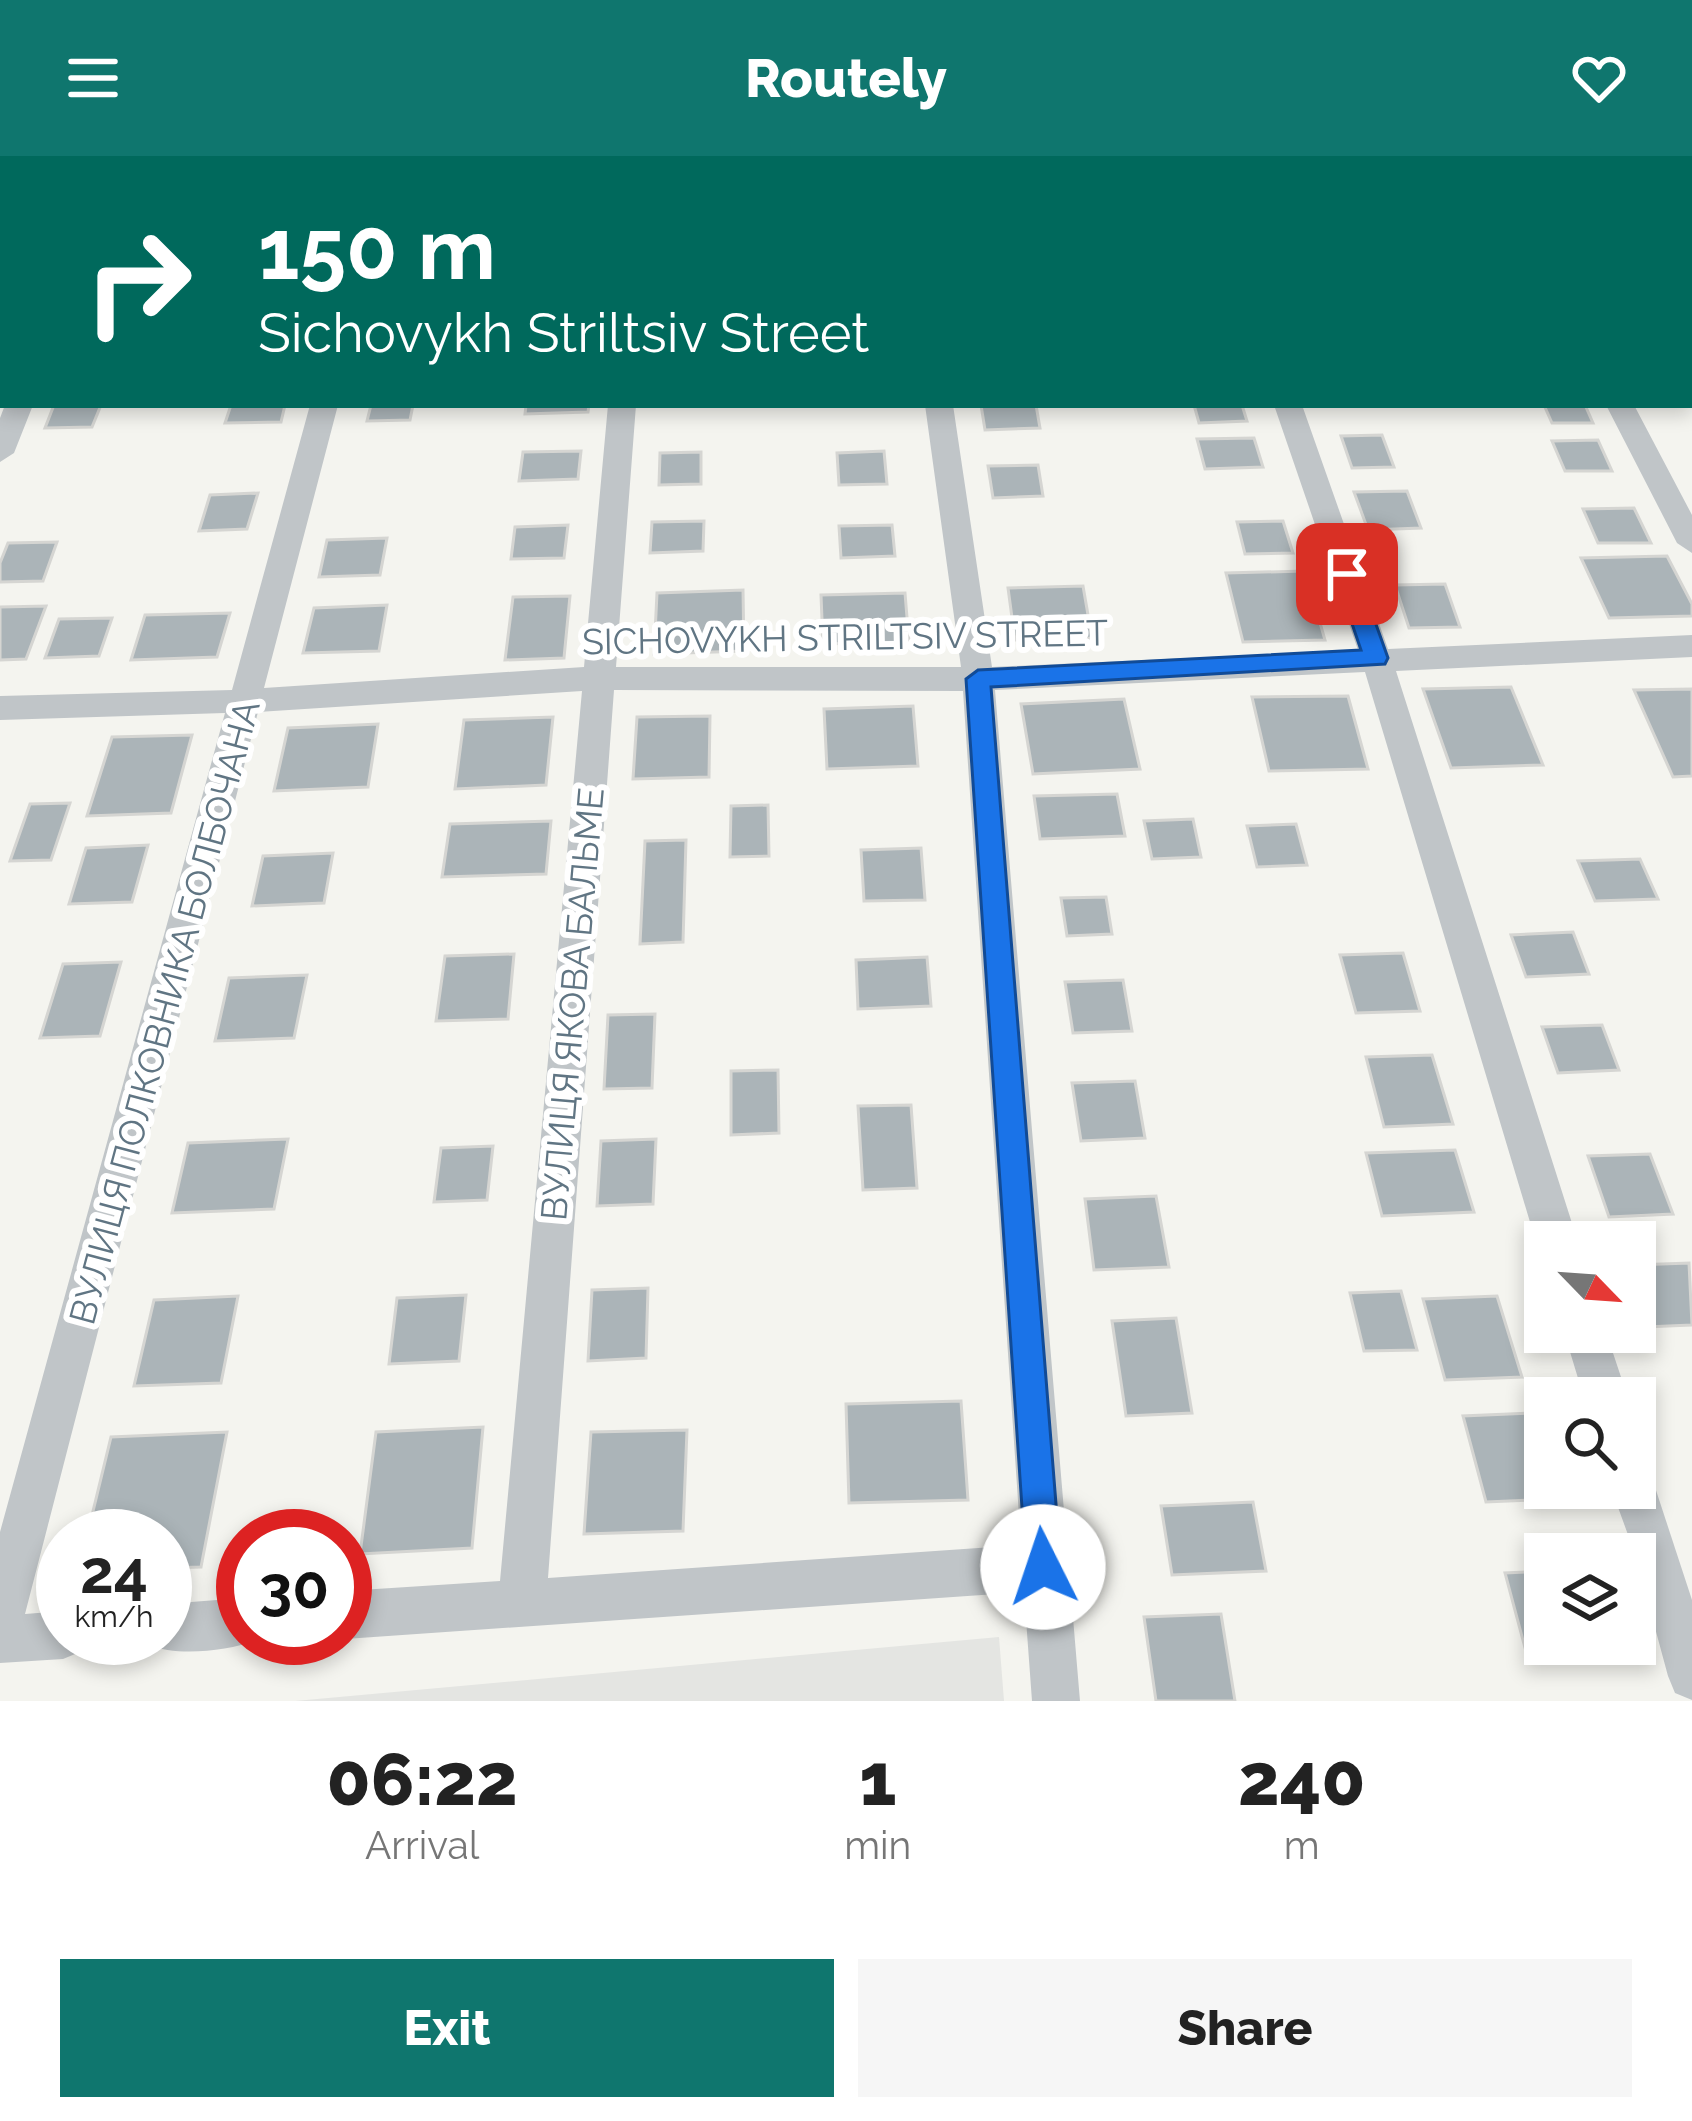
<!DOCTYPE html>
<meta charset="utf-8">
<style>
body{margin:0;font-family:Raleway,sans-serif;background:#f6f6f6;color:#222;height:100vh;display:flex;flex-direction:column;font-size:45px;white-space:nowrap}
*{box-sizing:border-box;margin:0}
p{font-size:39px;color:#767676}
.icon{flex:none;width:66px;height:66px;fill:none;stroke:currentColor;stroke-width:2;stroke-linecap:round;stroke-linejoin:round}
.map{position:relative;height:1545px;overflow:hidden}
.sheet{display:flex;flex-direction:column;background:#fff;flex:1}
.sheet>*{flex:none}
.top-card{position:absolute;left:0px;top:0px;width:1692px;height:252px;box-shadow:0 6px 18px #0003;background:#00695c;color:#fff;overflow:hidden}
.needle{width:78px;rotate:115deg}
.tools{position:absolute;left:1524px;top:1065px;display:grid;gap:24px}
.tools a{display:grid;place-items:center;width:132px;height:132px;border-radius:0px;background:#fff;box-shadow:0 6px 18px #0003;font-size:60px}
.speed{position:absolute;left:36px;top:1353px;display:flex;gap:24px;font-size:60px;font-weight:700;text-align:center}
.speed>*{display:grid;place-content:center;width:156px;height:156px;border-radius:50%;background:#fff;box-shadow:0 6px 18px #0003;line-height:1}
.speed small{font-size:30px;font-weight:400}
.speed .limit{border:18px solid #d22;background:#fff;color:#111}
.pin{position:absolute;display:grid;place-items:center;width:102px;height:102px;color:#fff;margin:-51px;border-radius:24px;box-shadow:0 6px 18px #0006}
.me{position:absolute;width:132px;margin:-66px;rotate:356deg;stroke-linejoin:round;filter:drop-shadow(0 0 9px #0008)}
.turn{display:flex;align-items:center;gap:42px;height:252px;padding:0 60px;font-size:54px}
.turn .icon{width:156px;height:156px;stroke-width:2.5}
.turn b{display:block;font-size:84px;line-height:102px}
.eta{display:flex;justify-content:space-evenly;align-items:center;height:204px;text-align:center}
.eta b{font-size:72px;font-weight:800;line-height:84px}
.primary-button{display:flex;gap:24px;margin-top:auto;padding:24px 60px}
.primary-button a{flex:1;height:138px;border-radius:0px;background:#0f766e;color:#fff;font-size:48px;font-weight:800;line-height:138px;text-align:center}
.primary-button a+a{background:#f6f6f6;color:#222}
header{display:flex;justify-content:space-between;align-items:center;height:156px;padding:0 60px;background:#0f766e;color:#fff;font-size:54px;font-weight:800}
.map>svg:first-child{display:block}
.built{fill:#e4e5e2}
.building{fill:#abb4b8;stroke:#d5d5d2;stroke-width:3}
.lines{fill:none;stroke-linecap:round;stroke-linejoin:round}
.street{fill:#c0c5c8;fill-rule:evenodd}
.route{fill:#1a73e8;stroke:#114b97;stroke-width:3}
.labels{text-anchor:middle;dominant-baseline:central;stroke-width:12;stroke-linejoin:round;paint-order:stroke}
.street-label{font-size:36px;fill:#607583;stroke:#fff}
</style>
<header><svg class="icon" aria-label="menu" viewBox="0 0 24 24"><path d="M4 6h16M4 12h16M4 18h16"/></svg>Routely<svg class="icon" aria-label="heart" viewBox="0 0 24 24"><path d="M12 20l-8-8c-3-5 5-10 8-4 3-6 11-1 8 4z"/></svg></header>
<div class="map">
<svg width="1692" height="1545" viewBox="0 0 1692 1545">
<rect width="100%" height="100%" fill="#f4f4ef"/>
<!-- built -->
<path class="built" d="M999 1481 1004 1545H295Z"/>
<!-- building -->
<path class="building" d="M54 249H101L92 271 45 272Z
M231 249H285L281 266 225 267Z
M371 249H413L410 264 367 265Z
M526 249H589L588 256 525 258Z
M981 249H1036L1040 272 985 274Z
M1194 249H1242L1247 265 1199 267Z
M1544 249H1585L1593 267H1552Z
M1382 279 1394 311 1352 312 1341 280Z
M1254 282 1263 311 1205 313 1197 283Z
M1598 284 1612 315H1565L1552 285Z
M581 295 578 323 519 325 523 296Z
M884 295 887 328 839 329 837 297Z
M701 296V328L659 329 660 297Z
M1038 309 1043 340 993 342 988 310Z
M1407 335 1421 372 1368 374 1354 336Z
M258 337 247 373 199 375 210 339Z
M1634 352 1651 387H1598L1583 353Z
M704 365 703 395 650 397 652 366Z
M1283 365 1293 397 1245 398 1237 366Z
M568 369 564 402 511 403 515 371Z
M892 369 895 400 841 402 839 370Z
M387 382 380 419 319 421 327 384Z
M57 386 43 425 0 426V407L8 387Z
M1667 400 1692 448V460L1609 462 1581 402Z
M1305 415 1325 484 1243 486 1226 417Z
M1445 428 1460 471 1409 472 1395 429Z
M1083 430 1092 482 1015 484 1008 432Z
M743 434 744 495 654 498 657 437Z
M905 437 909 486 823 488 821 439Z
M570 440 564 502 505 504 513 441Z
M387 449 379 495 303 497 314 452Z
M46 450 26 503 0 504V451Z
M230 457 217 501 131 504 145 459Z
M112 462 99 500 45 502 59 463Z
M1511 531 1543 609 1451 612 1423 533Z
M1692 533V620L1673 621 1634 534Z
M1348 540 1368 613 1269 615 1252 541Z
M1124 543 1140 613 1033 618 1021 548Z
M913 550 918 610 827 613 824 553Z
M710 560 709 621 633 623 637 561Z
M553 561 546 629 455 633 464 564Z
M378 568 368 631 274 635 288 572Z
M192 579 171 657 87 660 112 581Z
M1117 638 1125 680 1040 683 1034 640Z
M70 647 51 704 10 705 30 648Z
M768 649 769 700 730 701 731 650Z
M1193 663 1201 701 1152 703 1144 665Z
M551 665 546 718 442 721 450 668Z
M1296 668 1307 709 1257 711 1247 670Z
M686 684 683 786 640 788 645 685Z
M148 689 132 746 69 748 86 692Z
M921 692 925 744 864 745 861 694Z
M333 697 324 747 252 750 263 700Z
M1640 703 1658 743 1595 745 1578 705Z
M1106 741 1112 778 1067 780 1061 742Z
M1573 776 1589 818 1526 821 1511 779Z
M1403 797 1420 855 1356 857 1340 799Z
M514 798 508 863 436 865 445 800Z
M927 801 931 850 858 853 856 804Z
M121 806 100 880 40 882 63 808Z
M307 819 294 882 215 885 229 822Z
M1123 824 1132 875 1073 877 1065 826Z
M655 858 652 932 604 933 608 859Z
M1602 869 1619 914 1558 917 1542 871Z
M1432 899 1453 968 1384 971 1366 901Z
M778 914 779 977 731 979V915Z
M1135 925 1145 982 1081 985 1072 927Z
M911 949 917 1032 863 1034 858 950Z
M288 983 274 1053 172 1057 188 987Z
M656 983 653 1048 597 1050 601 985Z
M493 990 487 1044 434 1046 441 992Z
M1455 994 1474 1056 1382 1060 1366 997Z
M1650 998 1673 1058 1609 1061 1588 1000Z
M1156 1040 1169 1111 1094 1114 1085 1043Z
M1689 1107 1692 1169 1645 1171 1635 1142V1109Z
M648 1132 646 1202 588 1205 592 1134Z
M1401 1135 1417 1194 1364 1195 1350 1137Z
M466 1139 459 1205 389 1208 397 1142Z
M238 1140 221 1227 134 1230 154 1144Z
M1497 1140 1522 1221 1445 1224 1423 1143Z
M1176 1162 1192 1257 1126 1260 1112 1165Z
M961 1245 968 1344 849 1347 846 1248Z
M1531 1257 1545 1304V1332H1553L1556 1343 1486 1346 1463 1260Z
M483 1271 472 1392 360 1398 376 1276Z
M687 1274 683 1375 584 1378 591 1276Z
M227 1276 201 1411 165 1412V1380H87L111 1281Z
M1253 1346 1266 1415 1172 1419 1161 1350Z
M1545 1415V1488H1604L1607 1499 1528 1503 1505 1417Z
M1221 1458 1235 1545H1156L1144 1461Z"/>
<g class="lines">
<!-- street -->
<path class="street" d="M108 0H132L107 3Z
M376 0H400L375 3Z
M630 0H654V3H630Z
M891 0H915V3H891Z
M1189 0H1213L1214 3H1190Z
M1478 0H1502L1504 3H1480Z
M5 249H33L14 297 0 306V262Z
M310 249H338L264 532 584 511 608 249H636L616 511H961L925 249H953L992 511 1358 494 1274 249H1302L1388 493 1692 479V501L1396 515 1578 1086H1545V1101L1536 1086 1365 516 995 534 1080 1545H1032L1024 1436 345 1483V1435L500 1425 582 535 258 556 25 1458 63 1455V1482H86L80 1496 63 1503 0 1507V1376L225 557 0 564V540L232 534ZM614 534 963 535 1021 1389 548 1422Z
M1606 249H1634L1692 359V397L1677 387Z
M1564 1176H1606L1628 1242H1584Z
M1635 1310 1650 1316 1692 1444V1544L1675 1537 1668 1520 1635 1398 1611 1332H1635Z
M243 1442V1482L260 1483C229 1495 179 1501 148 1489L145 1482H165V1448Z"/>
</g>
<!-- route -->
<path class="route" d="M1347 410 1358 418 1388 502 1385 508 991 531 1061 1411 1056 1424 1043 1429 1031 1424 1026 1411 966 523 978 514 1361 494 1335 418Z"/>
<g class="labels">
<!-- street labels -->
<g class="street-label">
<text transform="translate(845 481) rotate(-1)">SICHOVYKH STRILTSIV STREET</text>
<text transform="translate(572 848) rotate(-85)">ВУЛИЦЯ ЯКОВА БАЛЬМЕ</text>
<text transform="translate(164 856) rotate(-75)">ВУЛИЦЯ ПОЛКОВНИКА БОЛБОЧАНА</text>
</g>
</g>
</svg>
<div class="tools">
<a><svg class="needle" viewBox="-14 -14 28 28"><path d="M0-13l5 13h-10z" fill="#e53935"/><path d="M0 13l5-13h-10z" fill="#767676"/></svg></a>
<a><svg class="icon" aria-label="search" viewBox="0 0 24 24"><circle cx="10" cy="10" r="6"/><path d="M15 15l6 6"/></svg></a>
<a><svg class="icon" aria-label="layers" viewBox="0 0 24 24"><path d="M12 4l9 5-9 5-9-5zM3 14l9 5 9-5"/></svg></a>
</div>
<div class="speed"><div>24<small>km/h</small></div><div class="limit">30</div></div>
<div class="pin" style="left:1347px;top:418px;background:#d93025"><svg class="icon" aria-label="arrive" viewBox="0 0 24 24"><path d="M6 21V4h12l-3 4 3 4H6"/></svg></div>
<svg class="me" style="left:1043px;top:1411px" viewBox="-20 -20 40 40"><circle r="19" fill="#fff"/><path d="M0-13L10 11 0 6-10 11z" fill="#1a73e8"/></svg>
<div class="top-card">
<div class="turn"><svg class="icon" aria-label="right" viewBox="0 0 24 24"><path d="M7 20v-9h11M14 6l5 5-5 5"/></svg><div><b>150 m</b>Sichovykh Striltsiv Street</div></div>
</div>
</div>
<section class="sheet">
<div class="eta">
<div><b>06:22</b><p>Arrival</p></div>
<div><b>1</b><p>min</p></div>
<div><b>240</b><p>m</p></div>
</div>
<div class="primary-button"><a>Exit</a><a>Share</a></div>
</section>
